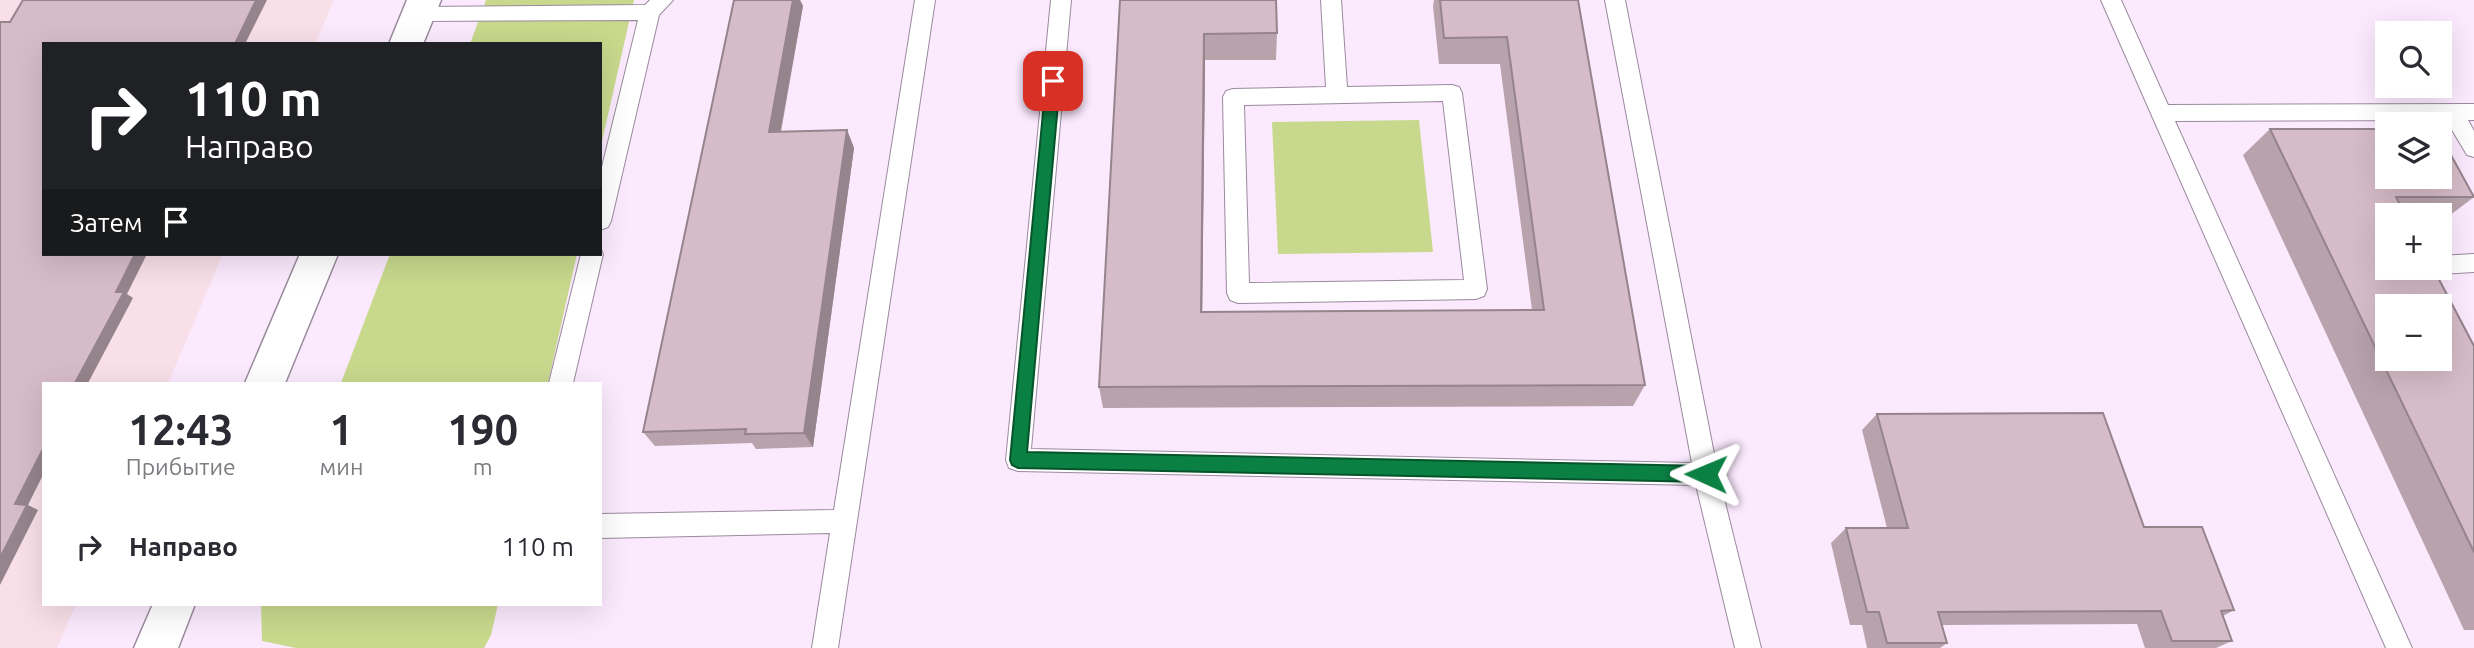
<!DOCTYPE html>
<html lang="ru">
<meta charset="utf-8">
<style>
body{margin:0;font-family:Ubuntu,sans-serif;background:#f2f2f3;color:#2b2b33;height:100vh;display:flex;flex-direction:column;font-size:26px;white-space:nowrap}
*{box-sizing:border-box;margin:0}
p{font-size:23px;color:#7c7c81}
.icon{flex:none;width:38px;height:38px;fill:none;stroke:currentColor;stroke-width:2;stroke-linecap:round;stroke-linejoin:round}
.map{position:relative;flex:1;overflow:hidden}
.details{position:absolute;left:42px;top:382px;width:560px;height:224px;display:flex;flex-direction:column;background:#fff;border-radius:0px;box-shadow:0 7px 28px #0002}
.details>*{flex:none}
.hud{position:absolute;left:42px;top:42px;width:560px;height:214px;border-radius:0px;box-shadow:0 7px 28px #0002;background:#202124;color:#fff;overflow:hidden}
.buttons{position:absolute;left:2375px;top:21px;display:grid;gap:14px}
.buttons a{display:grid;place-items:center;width:77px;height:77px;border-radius:0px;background:#fff;box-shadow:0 7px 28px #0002;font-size:35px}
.pin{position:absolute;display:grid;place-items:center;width:60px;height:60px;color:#fff;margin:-30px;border-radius:14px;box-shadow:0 4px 10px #0006}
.me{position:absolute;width:77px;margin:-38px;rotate:271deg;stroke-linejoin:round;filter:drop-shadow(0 0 5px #0008)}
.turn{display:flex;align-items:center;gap:24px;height:147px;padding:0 28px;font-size:32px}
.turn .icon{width:91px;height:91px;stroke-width:2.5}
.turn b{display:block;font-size:49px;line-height:60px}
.then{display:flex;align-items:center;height:66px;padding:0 28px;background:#0003;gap:14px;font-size:26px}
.eta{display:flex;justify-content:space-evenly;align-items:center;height:119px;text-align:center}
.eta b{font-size:42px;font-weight:600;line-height:49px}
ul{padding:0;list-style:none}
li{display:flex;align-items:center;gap:21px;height:91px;padding:0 28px}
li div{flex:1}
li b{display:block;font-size:26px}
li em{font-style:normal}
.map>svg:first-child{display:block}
.industrial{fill:#f8dfe8}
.green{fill:#c8d98d}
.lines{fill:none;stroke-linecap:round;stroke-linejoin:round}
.lane-casing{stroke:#9a8a9d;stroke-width:2}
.secondary-casing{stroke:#9a8a9d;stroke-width:3}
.lane{fill:#fff;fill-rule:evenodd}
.secondary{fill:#fff;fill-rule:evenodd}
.wall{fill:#b8a2ac}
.shaded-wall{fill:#96848c}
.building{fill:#d6bcc8;stroke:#96848c;stroke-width:2;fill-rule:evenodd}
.route{fill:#0b8043;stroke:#07532c;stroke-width:2}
</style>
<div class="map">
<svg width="2474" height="648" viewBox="0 0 2474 648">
<rect width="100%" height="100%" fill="#fbe9fe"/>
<!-- industrial -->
<path class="industrial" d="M0 0H334L315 44H44V254H223L168 383H44V604H76L57 648H0Z"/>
<!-- green -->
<path class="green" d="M486 0H634L600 150V44H470Z
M1419 120 1433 252 1278 254 1272 122Z
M390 254H577L548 383H341Z
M261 604H498L491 635 484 648H296L262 641Z"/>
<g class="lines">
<defs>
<path id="lane" d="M650 0H673L659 15 611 221 608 227 600 230V175L638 20 418 21 411 19 408 14 411 9 418 7 645 5Z
M915 0H935L838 648H812L830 533 600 538V514L834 510Z
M1051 0H1071L1031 449 1692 463 1605 0H1625L1718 474 1761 648H1735L1696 485 1018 471 1009 468 1006 460Z
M1321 0H1341L1347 87 1452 85 1459 87 1462 93 1487 289 1484 296 1476 299 1238 303 1230 300 1227 293 1223 97 1226 91 1233 89 1326 87ZM1443 101 1464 280 1249 283 1244 105Z
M2101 0H2121L2168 105 2474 104V120H2468L2474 131V157L2467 155 2446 120 2175 121 2412 648H2386Z
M600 248 603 254 573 383H549L581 254H600Z
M2474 254V272L2440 274 2432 272 2430 268H2440V256Z"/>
<path id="secondary" d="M407 0H441L423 44H389Z
M300 254H338L285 383H245Z
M153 604H195L178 648H134Z"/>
</defs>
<!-- lane casing -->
<use href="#lane" class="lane-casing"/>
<!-- secondary casing -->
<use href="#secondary" class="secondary-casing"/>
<!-- lane -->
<use href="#lane" class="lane"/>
<!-- secondary -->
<use href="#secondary" class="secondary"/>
</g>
<!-- wall -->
<path class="wall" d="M734 0H800L803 6 781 132 847 130 854 148 813 447 756 449 752 443 655 446 643 432Z
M1120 0 1277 33 1276 60H1205L1202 312 1532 310 1500 64H1439L1433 6 1434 0H1578L1645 385 1633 406 1103 408 1099 387Z
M2270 129 2474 197 2441 222H2440V215H2387L2474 346V630H2464L2243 155Z
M1877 414 2144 527 2234 610 2223 616 2232 641 2216 648H2145L2137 624 1942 625 1947 643 1940 648H1867L1862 625H1850L1831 543 1846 528H1887L1862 430Z"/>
<!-- shaded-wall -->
<path class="shaded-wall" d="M256 0H267L245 44H235Z
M793 0H800L803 6 777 150 769 132Z
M1204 34 1205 60 1202 334 1201 312Z
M847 130 854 148 813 447 804 433Z
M135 254H147L127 294 133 298 88 383H75L116 292Z
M44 447V473L28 505 38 510 0 585V558L15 504Z"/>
<!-- building -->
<path class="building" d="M23 0H256L235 44H44V254H135L116 292H124L75 383H44V447L15 504 27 505 0 558V22H10Z
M734 0H793L769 132 847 130 804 433 745 434 746 429 643 432Z
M1120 0H1276L1277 33 1204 34 1201 312 1544 310 1507 37 1444 38 1440 0H1578L1645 385 1099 387Z
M2270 129H2387V177H2440V135L2474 197H2396L2405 215H2387V268H2433L2474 346V552ZM2387 306H2440V359H2387Z
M2103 413 2144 527H2202L2234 610 2221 611 2232 641H2172L2161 611 1938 612 1947 643H1887L1879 612H1867L1846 528H1908L1877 414Z"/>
<!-- route -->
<path class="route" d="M1053 76 1060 81 1027 452 1706 466 1712 469 1715 474 1712 480 1706 482 1018 468 1012 465 1010 460 1046 81Z"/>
</svg>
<div class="buttons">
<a><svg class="icon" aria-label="search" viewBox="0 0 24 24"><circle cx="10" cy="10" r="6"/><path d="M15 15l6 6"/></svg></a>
<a><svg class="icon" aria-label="layers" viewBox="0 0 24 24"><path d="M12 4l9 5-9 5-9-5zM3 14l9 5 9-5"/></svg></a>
<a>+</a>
<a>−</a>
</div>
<div class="pin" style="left:1053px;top:81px;background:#d93025"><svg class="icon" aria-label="arrive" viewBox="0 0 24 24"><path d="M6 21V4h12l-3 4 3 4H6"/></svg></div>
<svg class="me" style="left:1706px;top:474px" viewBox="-20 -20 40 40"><path d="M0-17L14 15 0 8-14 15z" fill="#0b8043" stroke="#fff" stroke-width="4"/></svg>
<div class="hud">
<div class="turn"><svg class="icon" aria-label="right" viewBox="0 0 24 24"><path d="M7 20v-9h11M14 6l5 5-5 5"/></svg><div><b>110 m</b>Направо</div></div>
<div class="then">Затем<svg class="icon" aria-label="arrive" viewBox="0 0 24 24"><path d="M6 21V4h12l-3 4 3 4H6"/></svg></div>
</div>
<section class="details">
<div class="eta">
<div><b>12:43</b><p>Прибытие</p></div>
<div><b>1</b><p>мин</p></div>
<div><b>190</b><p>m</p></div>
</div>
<ul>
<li><svg class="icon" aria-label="right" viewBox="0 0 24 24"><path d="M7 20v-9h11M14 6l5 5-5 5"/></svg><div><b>Направо</b></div><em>110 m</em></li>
</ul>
</section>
</div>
